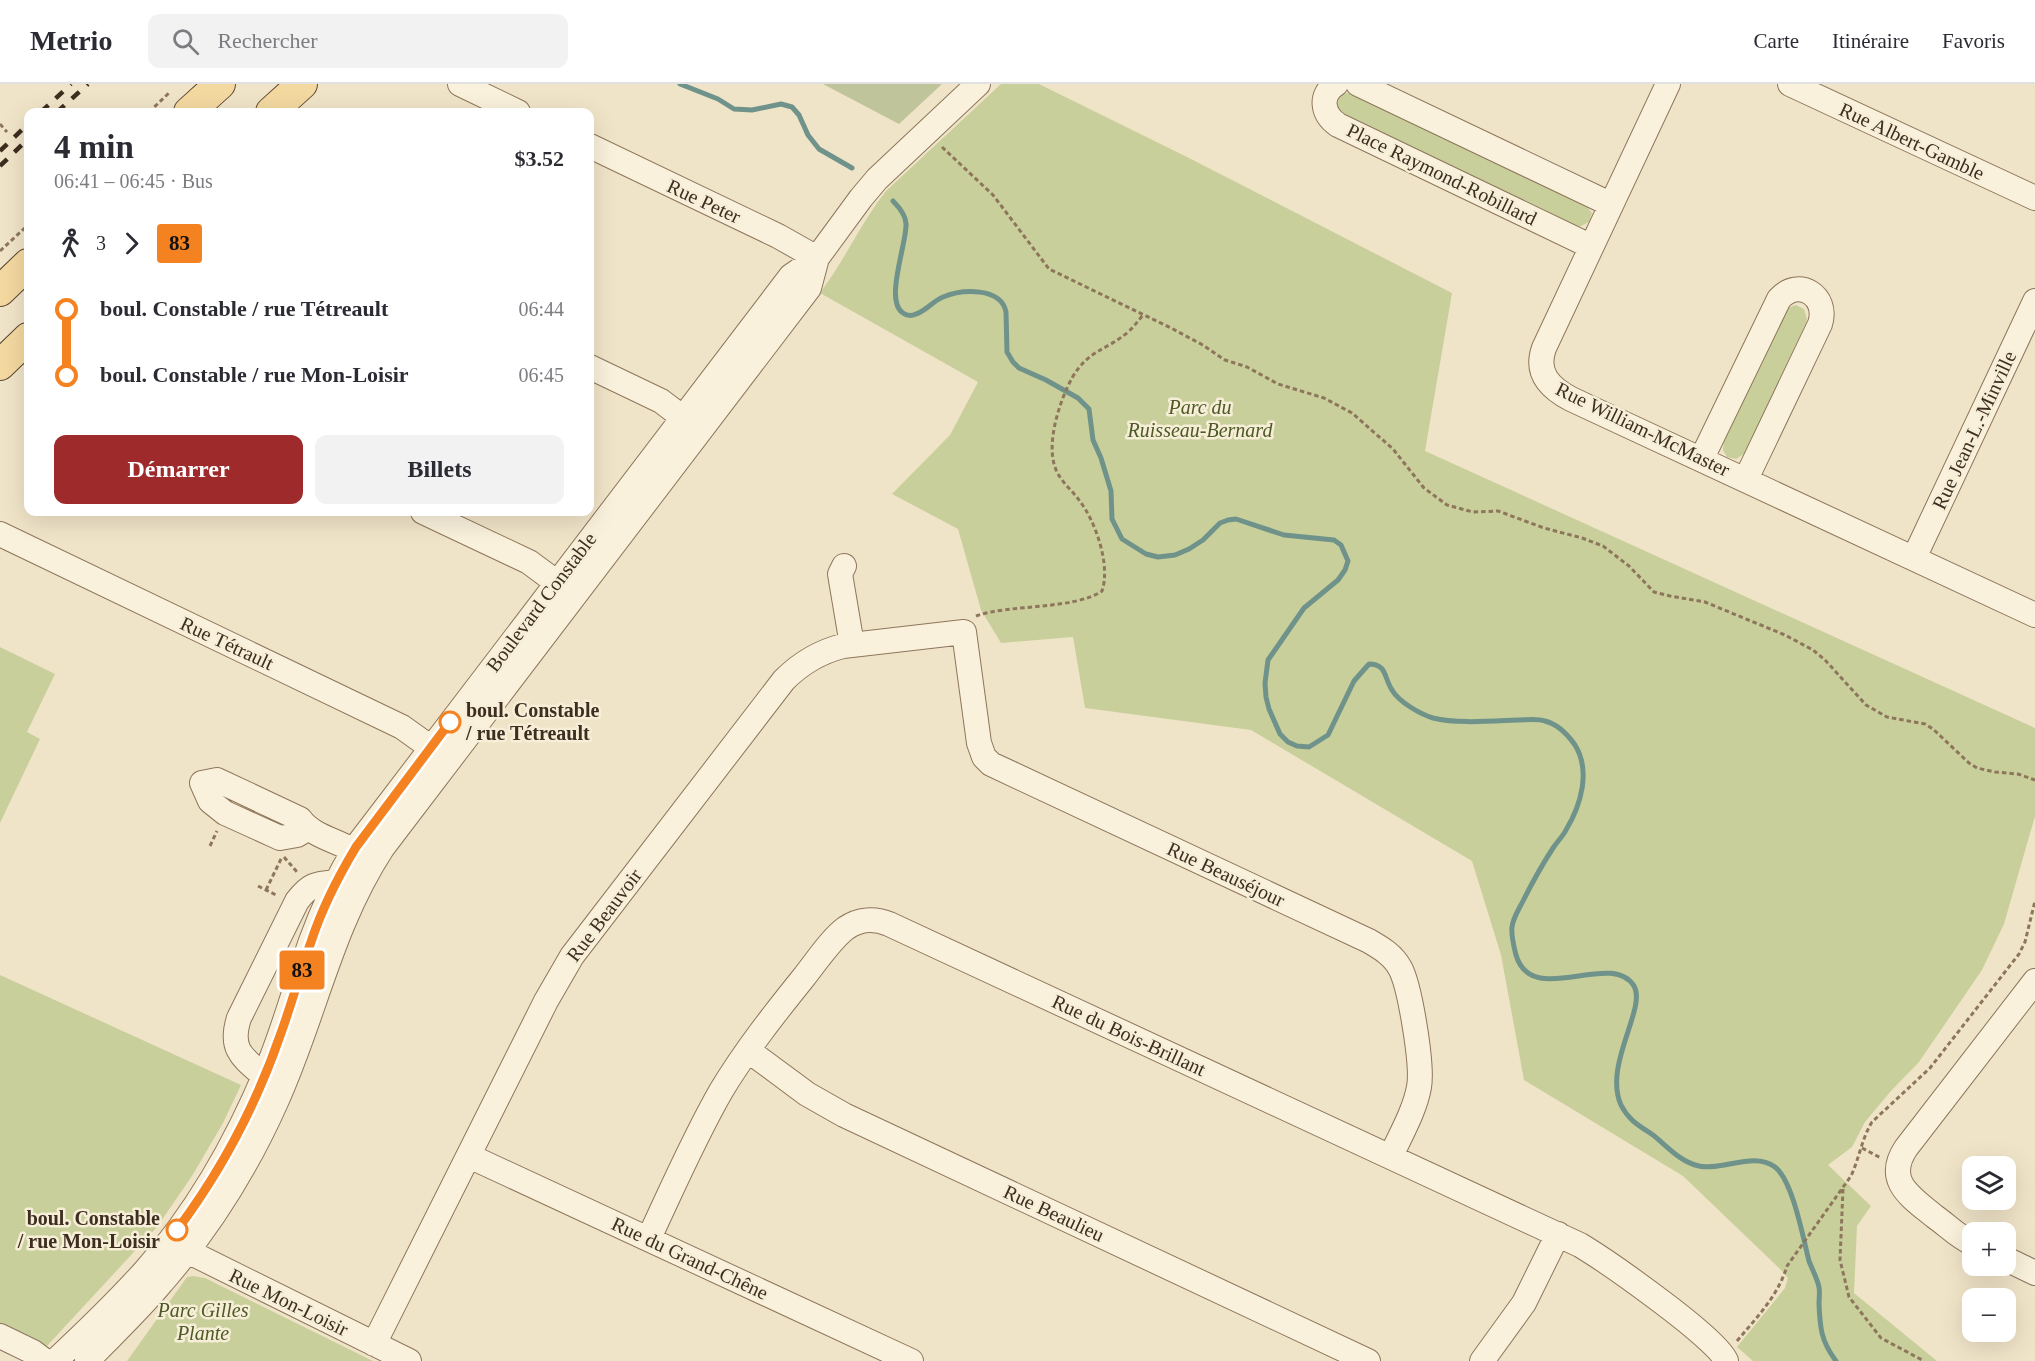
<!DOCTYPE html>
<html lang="fr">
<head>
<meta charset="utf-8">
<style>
  body { margin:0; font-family:"Times New Roman",serif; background:#f2f2f3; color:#2b2b33; height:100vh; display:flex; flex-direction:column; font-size:22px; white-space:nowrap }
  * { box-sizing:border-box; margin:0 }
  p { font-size:20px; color:#7c7c81 }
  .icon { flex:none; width:33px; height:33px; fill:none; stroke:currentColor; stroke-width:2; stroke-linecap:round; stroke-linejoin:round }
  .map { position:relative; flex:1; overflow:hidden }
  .drawer { position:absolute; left:24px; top:24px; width:570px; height:408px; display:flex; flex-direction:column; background:#fff; border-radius:12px; box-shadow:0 6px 24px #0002 }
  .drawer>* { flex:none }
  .badge { padding:0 12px; border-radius:4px; font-size:21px; line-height:39px }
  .tools { position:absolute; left:1962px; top:1072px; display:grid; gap:12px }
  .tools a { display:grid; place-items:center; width:54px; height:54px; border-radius:12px; background:#fff; box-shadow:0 6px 24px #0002; font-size:30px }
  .map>.badge { position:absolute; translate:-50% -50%; box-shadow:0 0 0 3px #fff }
  .legs { display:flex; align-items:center; gap:9px; height:66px; padding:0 30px; font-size:20px }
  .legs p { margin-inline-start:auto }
  .overview { display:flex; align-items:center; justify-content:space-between; height:102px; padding:0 30px }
  h1 { font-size:33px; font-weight:800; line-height:45px }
  .cta { display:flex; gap:12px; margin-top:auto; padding:12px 30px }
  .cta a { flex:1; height:69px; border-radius:12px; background:#9e2a2b; color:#fff; font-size:24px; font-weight:800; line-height:69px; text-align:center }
  .cta a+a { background:#f2f2f3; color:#2b2b33 }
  ul { padding:0 30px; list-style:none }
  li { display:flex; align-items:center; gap:21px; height:66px; font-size:22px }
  li i { display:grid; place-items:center; width:9px; height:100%; margin:0 8px; background:currentColor }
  li i::after { content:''; width:15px; height:15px; margin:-8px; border:4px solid; border-radius:50%; background:#fff }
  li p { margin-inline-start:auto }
  li:first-child i { background:linear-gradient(#0000 50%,currentColor 0) }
  li:last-child i { background:linear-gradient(currentColor 50%,#0000 0) }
  header { display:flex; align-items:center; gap:36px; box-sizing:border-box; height:84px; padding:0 30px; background:#fff; border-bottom:2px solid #e1e1e2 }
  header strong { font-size:28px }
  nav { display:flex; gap:33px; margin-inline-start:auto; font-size:21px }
  .search { width:420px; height:54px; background:#f2f2f3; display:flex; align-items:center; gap:15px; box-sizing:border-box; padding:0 21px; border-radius:12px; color:#7c7c81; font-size:22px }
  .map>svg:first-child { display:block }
  .green { fill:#c9cf9b }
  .cemetery { fill:#bfc49a }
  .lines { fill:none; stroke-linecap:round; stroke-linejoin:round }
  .stream { stroke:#6f938a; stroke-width:5 }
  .minor-casing { stroke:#8d765c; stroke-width:26 }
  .major-casing { stroke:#5b4430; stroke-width:32 }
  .path { stroke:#8d765c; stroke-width:3; stroke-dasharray:4.5 3; stroke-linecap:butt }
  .minor { stroke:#faf1dc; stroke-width:24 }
  .major { stroke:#f3d9a0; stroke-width:30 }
  .rail { stroke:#3d2e20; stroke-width:4.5; stroke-dasharray:10 10; stroke-linecap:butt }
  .line-1-casing { stroke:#fff; stroke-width:14 }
  .line-1 { stroke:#f58220; stroke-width:9 }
  .stop-1-dot { fill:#fff; stroke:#f58220; stroke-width:3 }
  .labels { text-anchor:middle; stroke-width:5; stroke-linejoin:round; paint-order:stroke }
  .street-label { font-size:20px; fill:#3d2e20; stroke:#f7eed8 }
  .park-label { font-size:20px; font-style:italic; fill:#4d5a26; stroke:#f7eed8 }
  .stop-label { font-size:20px; font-weight:bold; fill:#3d2e20; stroke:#f7eed8; text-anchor:start }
</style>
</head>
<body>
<header>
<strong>Metrio</strong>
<div class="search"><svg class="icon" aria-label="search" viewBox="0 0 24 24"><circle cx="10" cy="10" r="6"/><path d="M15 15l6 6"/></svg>Rechercher</div>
<nav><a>Carte</a><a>Itinéraire</a><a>Favoris</a></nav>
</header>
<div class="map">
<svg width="2035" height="1277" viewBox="0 0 2035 1277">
  <rect width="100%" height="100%" fill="#f0e4c8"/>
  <!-- green -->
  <path class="green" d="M1001,0h38l148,73 265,136 -27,158 610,277v88l-31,108 -22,46 -63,92 -29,30 -25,30 -13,25 -24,18 43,41 -14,20 -3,67 83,68h-184l-16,-14 48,-59 3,-10 -7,-8 -98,-94 -159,-96 -23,-125 -29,-94 -221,-131 -166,-22 -12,-71 -72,6 -20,-33 -23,-81 -66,-35 58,-59 28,-53 -158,-89c24,-32 41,-70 66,-102z
    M1344,9h7l235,112 6,8 -3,9 -8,4h-5l-232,-110 -9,-7 1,-10z
    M1796,221l8,4 3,10 -1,4 -62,131 -8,5 -9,-2 -4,-7 1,-10 60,-127 3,-5z
    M0,563l55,27 -28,58 13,7 -40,84z
    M0,891l241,110 -18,38 -31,53 -35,51 -111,120 -46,-22z
    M193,1192l12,2 168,83h-246l60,-84z"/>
  <!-- cemetery -->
  <path class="cemetery" d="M823,0h119l-43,40z"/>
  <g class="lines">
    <!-- stream -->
    <path class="stream" d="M680,0l38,15 16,10 18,1 29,-6 11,3 7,8 9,20 11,14 33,19
      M893,117c6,6 13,15 13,23 1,19 -22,77 -3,89 4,3 9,3 13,1 10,-3 17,-13 27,-17 19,-8 58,-10 63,15l1,40 6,10 6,6 27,12 32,18 11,11 4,31 8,18 10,33 1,28 10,20 24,15 12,3 17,-2 14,-6 14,-9 17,-17 8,-3 8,-1 48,16 50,5 7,5 7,16 -3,9 -7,10 -34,28 -36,52 -3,23 1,14 3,12 11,25 8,8 9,4 12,1 19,-12 26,-54 15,-17c18,0 15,14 23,26 7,12 28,24 41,28 24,6 59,3 84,2 9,0 20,-2 28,1 12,3 23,14 30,24 16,26 6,60 -9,85 -3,6 -9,12 -13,18 -11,17 -21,35 -30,53 -4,8 -10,17 -11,26 -1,9 2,20 4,28 16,54 95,-6 118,31 13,22 -31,79 -13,119 8,16 19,21 32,30 14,11 27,27 46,31 24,5 55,-15 76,1 18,14 28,71 34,94 3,8 8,17 10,26 1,5 0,11 0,17 1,24 2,37 17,57"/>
    <!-- minor casing -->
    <g class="minor-casing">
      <path id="minor" d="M460,0l58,28
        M1336,0c-17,11 -14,30 2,41l252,121
        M1358,0l252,120
        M1668,0l-124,264c-9,25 6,40 27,51l464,216
        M1790,0l245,114
        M590,62l188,90 39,22
        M590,283l71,34 33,25
        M1702,374l77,-159c20,-22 50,-3 41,25l-74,155
        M423,428l106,50 27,20
        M0,450l402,193 42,30
        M1914,474l121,-257
        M844,482l-4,8 12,71
        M307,745l-10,6 -17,3 -55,-25 -15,-12 -8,-18 15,-3 83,39c12,17 36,21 54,32
        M749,967l58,43 37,21 524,246
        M264,992c-22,-19 -35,-27 -25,-58l58,-117c13,-17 18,-17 39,-19
        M469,1072l442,205
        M649,1154c23,-49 45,-100 72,-147 24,-40 54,-78 83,-114 12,-15 27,-38 42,-49 13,-9 29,-10 43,-4l691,321c25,15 139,94 146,116
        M1972,1159c-14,-6 -25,-18 -38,-27 -23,-19 -50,-35 -28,-68l129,-167
        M173,1160l236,117
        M2006,1175l29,14
        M0,1252l33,16 12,9
        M374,1260l172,-343 26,-45 212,-276c17,-17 35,-28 59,-34l121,-14 15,111 5,14 7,7 378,177c12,7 24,14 31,27 10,18 23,98 19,119 -4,23 -18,47 -28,69
        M55,1277c31,-29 62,-59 90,-90 54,-61 95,-135 125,-209 16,-40 27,-81 41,-121 12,-33 27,-64 45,-94l435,-571 26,-18
        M87,1277c25,-26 52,-51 75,-79 47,-54 85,-115 114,-180 39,-86 54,-174 107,-255l426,-559 8,-30 44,-60 16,-19 101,-95
        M1482,1277l42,-58 34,-69"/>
    </g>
    <!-- major casing -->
    <g class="major-casing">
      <path id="major" d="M189,28l31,-28
        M271,28l31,-28
        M0,207l28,-27
        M0,281l28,-27"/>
    </g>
    <!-- path -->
    <path class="path" d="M149,28l21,-20
      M0,40l7,8
      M942,63l51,48 56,74 122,59 30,16 24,16 22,7 31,17 46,14 28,15 41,36 31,39 23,17 26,7 25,-1 46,17 38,10 21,8 26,20 25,26 16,4 35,6 24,10 56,23 28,15 12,10 41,45 21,12 38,7 8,5 36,34 8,5 18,4 23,2 17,6
      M0,167l28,-26
      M976,532c33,-12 98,-6 126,-25 9,-26 -7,-71 -23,-91 -8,-11 -20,-20 -24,-33 -9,-25 5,-67 17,-89 17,-29 34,-27 56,-46 6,-5 10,-11 15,-17
      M210,762l7,-15
      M284,773l13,15
      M258,802l20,10
      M266,806l16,-33
      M1862,1064l19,10
      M1843,1105l-3,71 9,37 32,41 43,23
      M1737,1257c20,-24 41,-45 50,-75l64,-90c8,-17 11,-38 21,-54l58,-54 89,-114 6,-12 10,-41"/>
    <!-- minor -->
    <use href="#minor" class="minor"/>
    <!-- major -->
    <use href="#major" class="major"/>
    <!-- rail -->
    <path class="rail" d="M41,28l30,-28
      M57,28l31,-28
      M0,67l28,-27
      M0,82l28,-27"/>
  </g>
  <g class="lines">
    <!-- line-1 casing -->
    <g class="line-1-casing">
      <path id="line-1" d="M177,1146c44,-59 80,-127 104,-197 11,-30 19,-61 30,-91 11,-34 27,-65 45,-95l94,-125"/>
    </g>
    <!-- line-1 -->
    <use href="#line-1" class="line-1"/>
  </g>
  <!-- markers -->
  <g class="stop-1-dot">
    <circle cx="450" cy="638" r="10"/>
    <circle cx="177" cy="1146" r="10"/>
  </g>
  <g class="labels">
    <!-- street labels -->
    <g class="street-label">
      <text transform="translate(1912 57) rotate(25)" y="7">Rue Albert-Gamble</text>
      <text transform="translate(1442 90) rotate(26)" y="7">Place Raymond-Robillard</text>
      <text transform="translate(704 117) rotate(25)" y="7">Rue Peter</text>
      <text transform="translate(1643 345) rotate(26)" y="7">Rue William-McMaster</text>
      <text transform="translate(1974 346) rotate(-65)" y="7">Rue Jean-L.-Minville</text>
      <text transform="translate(541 518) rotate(-53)" y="7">Boulevard Constable</text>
      <text transform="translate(227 559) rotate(25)" y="7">Rue Tétrault</text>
      <text transform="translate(1226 790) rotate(25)" y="7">Rue Beauséjour</text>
      <text transform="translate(604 831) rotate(-53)" y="7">Rue Beauvoir</text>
      <text transform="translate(1129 951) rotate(25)" y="7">Rue du Bois-Brillant</text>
      <text transform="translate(1054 1129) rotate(25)" y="7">Rue Beaulieu</text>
      <text transform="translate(690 1174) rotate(25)" y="7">Rue du Grand-Chêne</text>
      <text transform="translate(289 1218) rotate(26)" y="7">Rue Mon-Loisir</text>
    </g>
    <!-- park labels -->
    <g class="park-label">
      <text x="1200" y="330">Parc du<tspan x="1200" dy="23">Ruisseau-Bernard</tspan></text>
      <text x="203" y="1233">Parc Gilles<tspan x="203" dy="23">Plante</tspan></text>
    </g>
    <!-- stop labels -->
    <g class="stop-label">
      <text x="466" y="633">boul. Constable<tspan x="466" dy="23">/ rue Tétreault</tspan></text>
      <text x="160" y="1141" text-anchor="end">boul. Constable<tspan x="160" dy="23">/ rue Mon-Loisir</tspan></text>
    </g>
  </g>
</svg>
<div class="tools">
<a><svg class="icon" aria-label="layers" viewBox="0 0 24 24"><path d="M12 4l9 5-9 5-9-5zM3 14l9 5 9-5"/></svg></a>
<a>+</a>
<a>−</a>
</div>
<b class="badge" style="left:302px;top:886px;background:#f58220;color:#111">83</b>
<section class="drawer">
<div class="overview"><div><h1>4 min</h1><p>06:41 – 06:45 · Bus</p></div><b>$3.52</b></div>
<div class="legs"><svg class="icon" aria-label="walk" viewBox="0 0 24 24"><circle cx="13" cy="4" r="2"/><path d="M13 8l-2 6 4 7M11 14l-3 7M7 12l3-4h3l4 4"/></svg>3<svg class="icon" aria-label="forward" viewBox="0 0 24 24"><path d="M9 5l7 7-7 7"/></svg><b class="badge" style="background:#f58220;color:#111">83</b></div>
<ul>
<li><i style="color:#f58220"></i><b>boul. Constable / rue Tétreault</b><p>06:44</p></li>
<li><i style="color:#f58220"></i><b>boul. Constable / rue Mon-Loisir</b><p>06:45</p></li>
</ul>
<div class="cta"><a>Démarrer</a><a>Billets</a></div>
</section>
</div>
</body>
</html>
